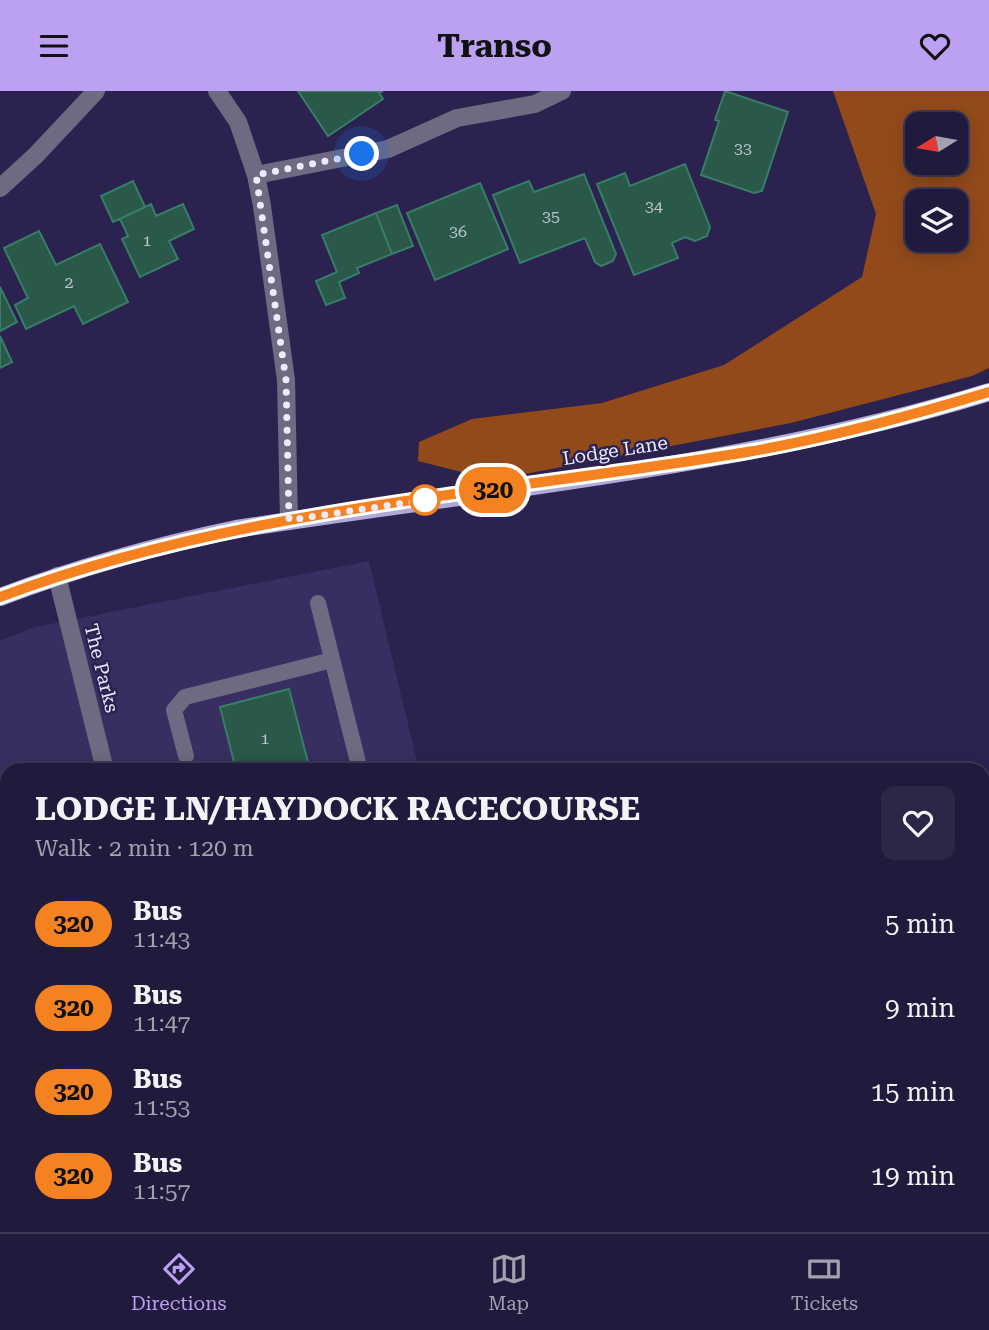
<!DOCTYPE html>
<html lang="en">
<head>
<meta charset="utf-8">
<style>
  body { margin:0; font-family:"Roboto Serif",serif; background:#2d2747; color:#f1f3f6; height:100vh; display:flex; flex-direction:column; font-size:26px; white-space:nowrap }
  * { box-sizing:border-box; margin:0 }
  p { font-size:23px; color:#a2a1af }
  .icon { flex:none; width:38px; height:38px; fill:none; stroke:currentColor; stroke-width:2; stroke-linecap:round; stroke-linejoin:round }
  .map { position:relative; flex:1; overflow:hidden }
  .details { position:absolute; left:0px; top:672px; width:990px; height:469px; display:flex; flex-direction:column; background:#201a3c; border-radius:21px 21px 0 0; box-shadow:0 4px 18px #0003,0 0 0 2px #3d3856 }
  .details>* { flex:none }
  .badge { padding:0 14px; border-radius:23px; font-size:24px; line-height:46px }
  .needle { width:46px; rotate:259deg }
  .tools { position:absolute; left:905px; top:21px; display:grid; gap:14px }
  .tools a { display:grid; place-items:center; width:63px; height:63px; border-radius:14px; background:#201a3c; box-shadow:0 4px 18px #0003,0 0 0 2px #3d3856; font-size:35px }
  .you { position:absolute; width:35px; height:35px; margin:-18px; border:5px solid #fff; border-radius:50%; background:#1a73e8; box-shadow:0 0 0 10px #1a73e833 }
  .map>.badge { position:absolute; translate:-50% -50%; box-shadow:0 0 0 4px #fff }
  .round { display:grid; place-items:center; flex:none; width:74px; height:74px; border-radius:14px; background:#2d2747 }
  .summary { display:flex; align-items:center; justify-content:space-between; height:119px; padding:0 35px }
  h1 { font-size:33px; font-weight:700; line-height:52px }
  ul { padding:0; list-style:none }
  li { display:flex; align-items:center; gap:21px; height:84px; padding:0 35px }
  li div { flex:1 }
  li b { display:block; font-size:26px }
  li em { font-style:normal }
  li .badge { min-width:77px; font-weight:700; text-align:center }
  header { display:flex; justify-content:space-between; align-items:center; height:91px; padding:0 35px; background:#bca0f2; color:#111; font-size:32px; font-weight:700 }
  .tab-bar { display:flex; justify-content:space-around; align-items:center; height:98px; border-top:2px solid #3d3856; background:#201a3c; font-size:19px; color:#a2a1af }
  .tab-bar a { display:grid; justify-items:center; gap:4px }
  .tab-bar .current { color:#bca0f2 }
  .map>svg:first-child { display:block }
  .built { fill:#382e61 }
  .forest { fill:#924a1b; fill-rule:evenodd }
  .building { fill:#2a5849; stroke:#377e68; stroke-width:2 }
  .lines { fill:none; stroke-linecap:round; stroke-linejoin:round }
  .lane { stroke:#6d6a81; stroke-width:16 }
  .street { stroke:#6d6a81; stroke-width:18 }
  .primary { stroke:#aea9d8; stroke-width:18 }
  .line-casing { stroke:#fff; stroke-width:16 }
  .line { stroke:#f58220; stroke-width:10 }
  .walk { stroke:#ecebfd; stroke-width:7; stroke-dasharray:0 12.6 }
  .stop-dot { fill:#fff; stroke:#f58220; stroke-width:3.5 }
  .labels { text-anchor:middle; stroke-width:5; stroke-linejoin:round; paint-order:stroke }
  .number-label { font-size:16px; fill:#bcc6d0 }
  .street-label { font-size:19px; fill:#ecebfd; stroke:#2b2250 }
</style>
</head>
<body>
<header><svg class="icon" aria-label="menu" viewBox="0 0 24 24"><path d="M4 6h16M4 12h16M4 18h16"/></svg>Transo<svg class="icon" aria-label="heart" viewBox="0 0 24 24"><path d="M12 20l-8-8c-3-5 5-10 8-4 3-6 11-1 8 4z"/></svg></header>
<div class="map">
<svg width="989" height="1141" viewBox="0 0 989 1141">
  <rect width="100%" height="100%" fill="#2b2250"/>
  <!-- built -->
  <path class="built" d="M369,470l50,209h-412v455h521l1,7h-529v-591l35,-14z"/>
  <!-- forest -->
  <path class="forest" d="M833,0h156v277l-17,8 -181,47 -298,57 -75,-19 1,-19 53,-23 130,-16 122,-38 138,-88 14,-63zM917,33h39v39h-39zM917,110h39v39h-39z"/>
  <!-- building -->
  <path class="building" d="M298,0h85l-4,2 4,6 -55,37z
    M725,0l63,21 -26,79 -8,2 -53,-18 18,-54 -4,-1z
    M685,73l25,63 -3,9 -12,5 -10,-4 -13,6 6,15 -44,17 -37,-91 28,-11 5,13z
    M584,83l32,80 -3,7 -12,5 -6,-4 -10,-24 -65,25 -27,-68 36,-14 5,11z
    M133,90l12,26 -32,15 -12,-26z
    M480,92l28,66 -73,31 -28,-67z
    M151,113l5,12 27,-12 11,25 -25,12 9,18 -38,18 -18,-38 6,-3 -8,-17z
    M397,114l16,41 -21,8 -16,-41z
    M376,122l16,41 -35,14 2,5 -20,9 6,16 -19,7 -10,-24 21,-9 -15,-37z
    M39,140l17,34 44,-21 28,58 -45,22 -9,-18 -48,23 -11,-24 13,-7 -24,-50z
    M0,196l17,35 -17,9z
    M0,245l12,26 -12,6z
    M289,598l21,81h-74l-16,-63z
    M7,944v91l-7,2v-92z
    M7,1125v9h80l2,7h-86l-3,-15z
    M266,1134h102l-17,7h-83z"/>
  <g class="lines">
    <!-- lane -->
    <path class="lane" d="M318,512l42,167
      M186,665l-12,-46 11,-13 147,-37
      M0,781l7,-2
      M468,1134l2,7"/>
    <!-- street -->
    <path class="street" d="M217,0l21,31 18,53 6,31 24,174 3,141
      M256,84l132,-26 69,-31 78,-14 27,-13
      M0,97l36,-33 60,-64
      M57,485l48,194
      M210,1134l2,7"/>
    <!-- primary -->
    <path class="primary" d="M0,506c77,-29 155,-51 236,-68 251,-39 509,-62 753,-137"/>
  </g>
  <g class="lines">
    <!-- line casing -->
    <g class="line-casing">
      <path id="line" d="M0,506c239,-90 497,-103 747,-145 82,-14 163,-36 242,-60"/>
    </g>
    <!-- line -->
    <use href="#line" class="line"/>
    <!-- walk -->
    <path class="walk" d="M362,63l-106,21 30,205 3,140 136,-20"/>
  </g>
  <!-- markers -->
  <circle class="stop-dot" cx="425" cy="409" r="14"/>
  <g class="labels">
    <!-- number labels -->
    <g class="number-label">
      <text x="743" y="63">33</text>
      <text x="654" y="121">34</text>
      <text x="551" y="131">35</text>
      <text x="458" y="146">36</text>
      <text x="147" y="155">1</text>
      <text x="69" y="197">2</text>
      <text x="265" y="653">1</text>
    </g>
    <!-- street labels -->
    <g class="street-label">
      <text transform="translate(615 359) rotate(-9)" y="7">Lodge Lane</text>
      <text transform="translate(102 577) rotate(76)" y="7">The Parks</text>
    </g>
  </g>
</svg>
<div class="tools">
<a><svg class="needle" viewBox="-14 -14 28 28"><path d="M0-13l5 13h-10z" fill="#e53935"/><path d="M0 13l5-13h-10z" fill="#a2a1af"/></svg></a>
<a><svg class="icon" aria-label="layers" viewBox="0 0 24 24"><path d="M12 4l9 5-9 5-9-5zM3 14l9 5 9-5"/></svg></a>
</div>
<div class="you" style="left:362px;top:63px"></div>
<b class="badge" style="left:493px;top:399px;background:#f58220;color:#111">320</b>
<section class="details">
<div class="summary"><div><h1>LODGE LN/HAYDOCK RACECOURSE</h1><p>Walk · 2 min · 120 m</p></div><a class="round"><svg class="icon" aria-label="heart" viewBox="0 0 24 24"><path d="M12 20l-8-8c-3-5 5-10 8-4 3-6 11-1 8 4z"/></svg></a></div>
<ul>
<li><span class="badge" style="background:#f58220;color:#111">320</span><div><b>Bus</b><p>11:43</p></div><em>5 min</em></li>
<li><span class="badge" style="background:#f58220;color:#111">320</span><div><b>Bus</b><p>11:47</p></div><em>9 min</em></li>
<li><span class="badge" style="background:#f58220;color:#111">320</span><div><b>Bus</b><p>11:53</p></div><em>15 min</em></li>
<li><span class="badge" style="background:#f58220;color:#111">320</span><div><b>Bus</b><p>11:57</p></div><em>19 min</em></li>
</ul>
</section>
</div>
<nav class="tab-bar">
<a class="current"><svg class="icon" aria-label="directions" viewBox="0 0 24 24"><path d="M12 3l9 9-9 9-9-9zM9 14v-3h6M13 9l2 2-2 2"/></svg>Directions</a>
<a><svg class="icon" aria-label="map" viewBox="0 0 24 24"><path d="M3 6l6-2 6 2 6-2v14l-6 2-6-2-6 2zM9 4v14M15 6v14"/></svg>Map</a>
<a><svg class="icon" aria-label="tickets" viewBox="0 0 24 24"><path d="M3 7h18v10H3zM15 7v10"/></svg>Tickets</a>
</nav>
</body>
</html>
